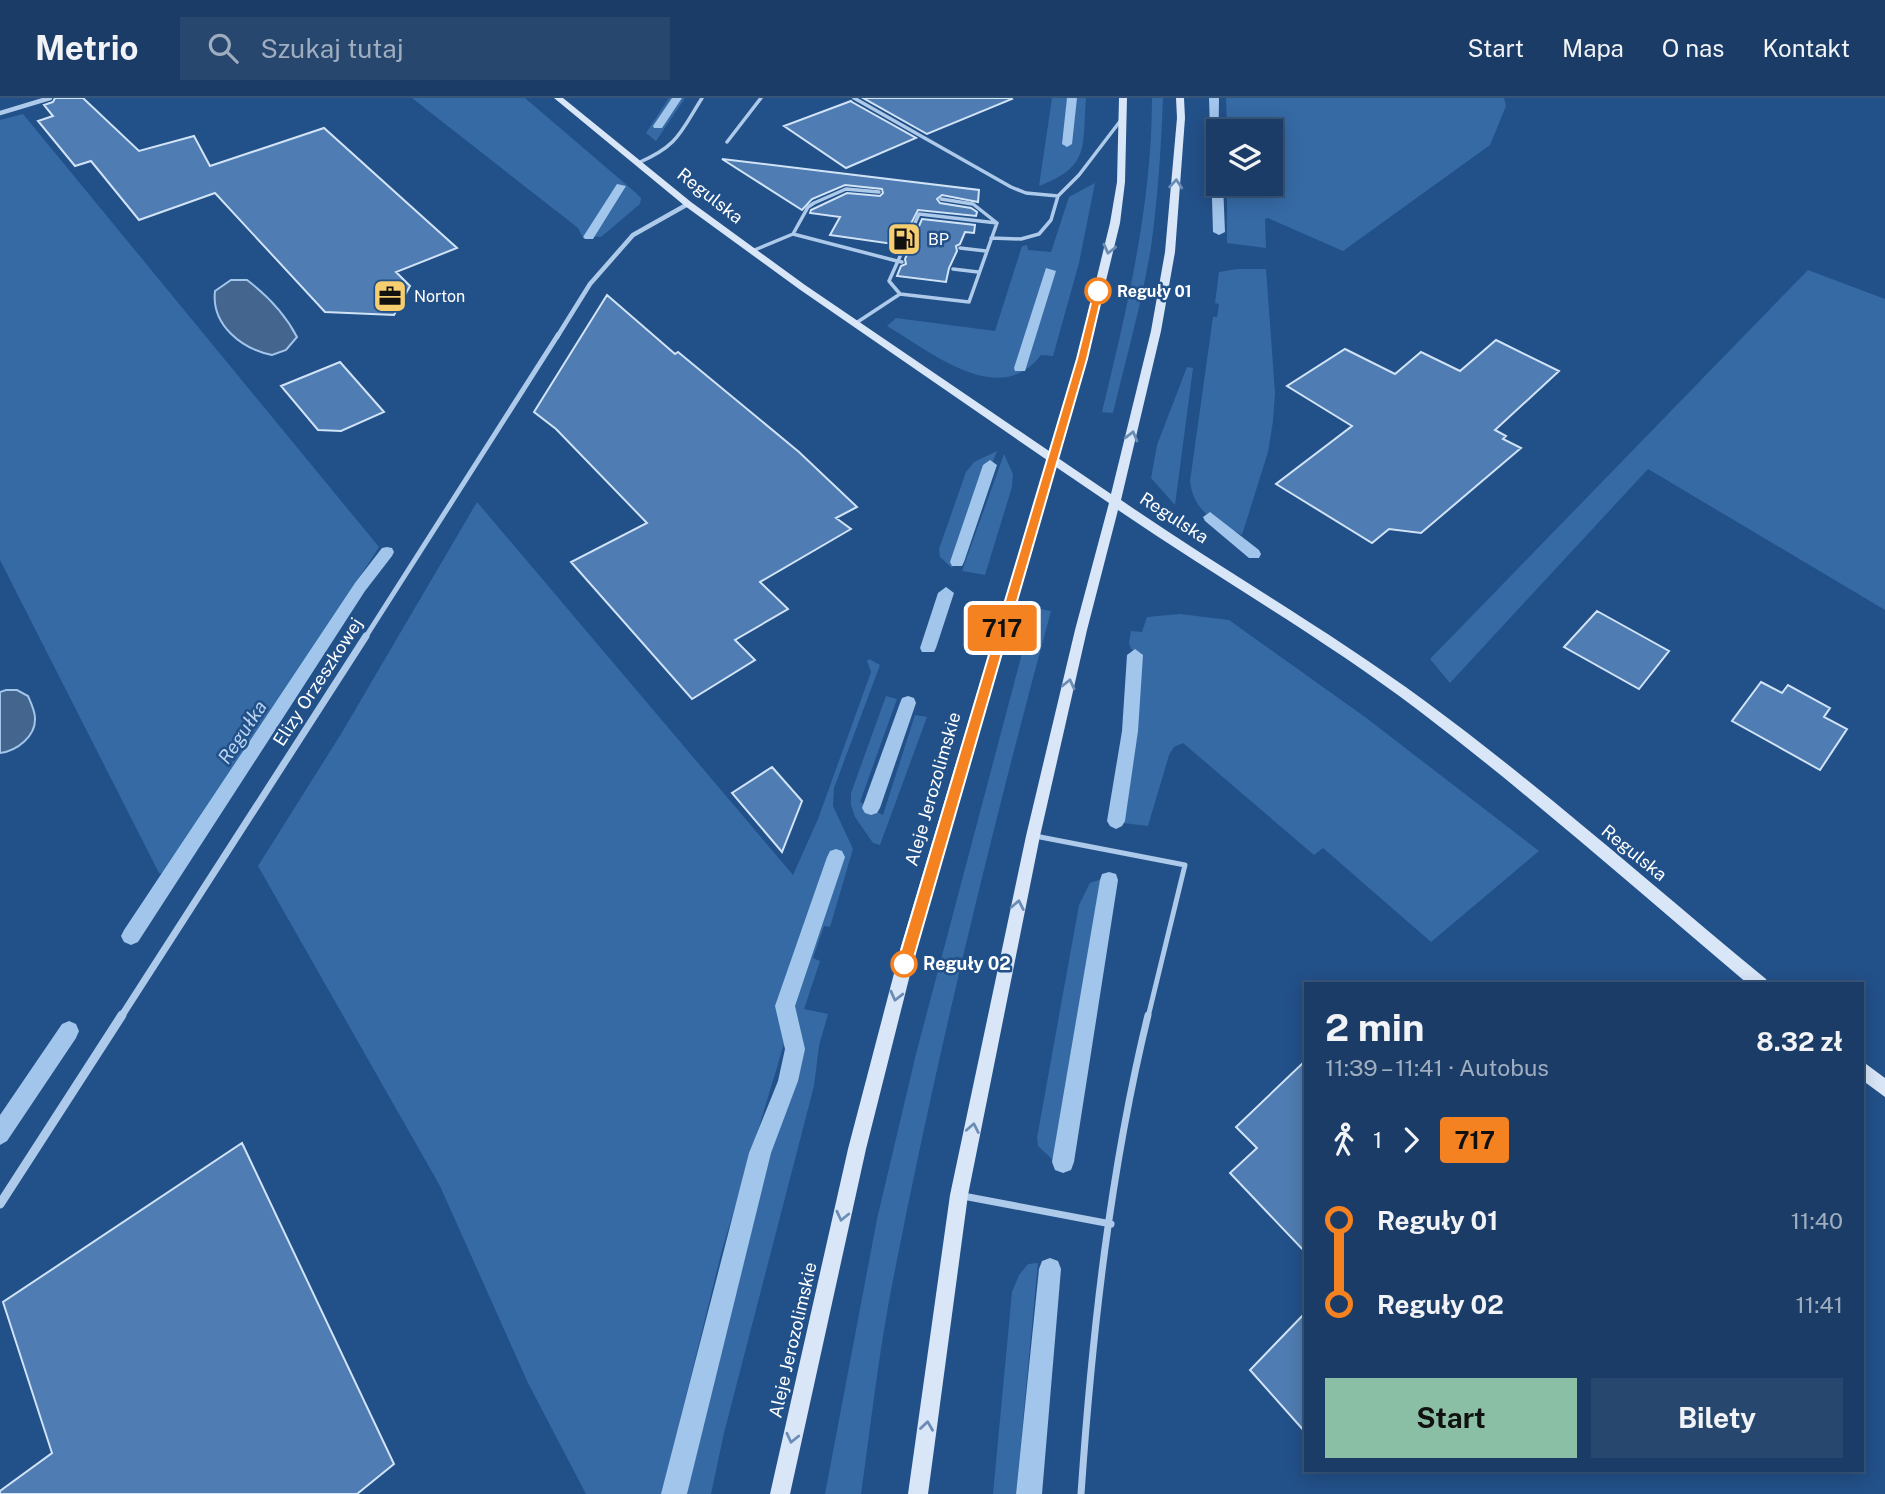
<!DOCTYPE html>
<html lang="pl">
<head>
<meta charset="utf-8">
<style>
  body { margin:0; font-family:"Public Sans",sans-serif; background:#27476f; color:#f1f3f6; height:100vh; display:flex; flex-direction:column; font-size:26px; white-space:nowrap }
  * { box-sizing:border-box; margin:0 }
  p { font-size:23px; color:#9fadbf }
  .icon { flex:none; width:38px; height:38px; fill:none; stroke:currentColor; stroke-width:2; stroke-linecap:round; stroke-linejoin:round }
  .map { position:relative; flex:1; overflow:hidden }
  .details { position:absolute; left:1304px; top:884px; width:560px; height:490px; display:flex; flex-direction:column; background:#1a3c66; border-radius:0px; box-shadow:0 4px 18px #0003,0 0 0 2px #38567a }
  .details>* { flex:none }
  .badge { padding:0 14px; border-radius:5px; font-size:24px; line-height:46px }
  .buttons { position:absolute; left:1206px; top:21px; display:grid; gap:14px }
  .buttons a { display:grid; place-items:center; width:77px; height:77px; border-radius:0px; background:#1a3c66; box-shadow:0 4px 18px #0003,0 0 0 2px #38567a; font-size:35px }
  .map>.badge { position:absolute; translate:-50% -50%; box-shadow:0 0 0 4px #fff }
  .legs { display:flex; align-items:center; gap:10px; height:77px; padding:0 21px; font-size:23px }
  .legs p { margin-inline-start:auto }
  .head { display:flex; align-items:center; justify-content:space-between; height:119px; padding:0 21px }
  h1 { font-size:38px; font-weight:700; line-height:52px }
  .button { display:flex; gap:14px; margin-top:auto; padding:14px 21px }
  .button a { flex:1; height:80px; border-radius:0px; background:#8abfa5; color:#111; font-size:28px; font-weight:700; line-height:80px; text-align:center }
  .button a+a { background:#27476f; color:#f1f3f6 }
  ul { padding:0 21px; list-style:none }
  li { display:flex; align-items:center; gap:24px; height:84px; font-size:26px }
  li i { display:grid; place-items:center; width:10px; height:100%; margin:0 9px; background:currentColor }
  li i::after { content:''; width:18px; height:18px; margin:-9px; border:5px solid; border-radius:50%; background:#1a3c66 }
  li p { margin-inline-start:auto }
  li:first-child i { background:linear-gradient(#0000 50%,currentColor 0) }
  li:last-child i { background:linear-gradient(currentColor 50%,#0000 0) }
  header { display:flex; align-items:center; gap:42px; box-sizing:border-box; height:98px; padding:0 35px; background:#1a3c66; border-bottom:2px solid #38567a }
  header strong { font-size:33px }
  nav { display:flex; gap:38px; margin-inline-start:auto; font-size:24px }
  .search { width:490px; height:63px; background:#27476f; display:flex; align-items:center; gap:18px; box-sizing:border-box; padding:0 24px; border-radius:0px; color:#9fadbf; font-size:26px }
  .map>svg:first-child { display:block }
  .green { fill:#366aa5 }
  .water { fill:#44668e; stroke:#a1c5eb; stroke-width:2 }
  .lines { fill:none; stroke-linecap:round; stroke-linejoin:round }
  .stream { fill:#a1c5eb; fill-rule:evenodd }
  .building { fill:#4f7cb2; stroke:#d1e3f7; stroke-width:2 }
  .lane-far2 { stroke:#adcaea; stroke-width:3.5 }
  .lane-far1 { stroke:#adcaea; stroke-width:5 }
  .lane { stroke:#adcaea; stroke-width:7 }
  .street-far3 { stroke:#adcaea; stroke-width:4.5 }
  .street-far2 { stroke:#adcaea; stroke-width:5 }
  .street-far1 { stroke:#adcaea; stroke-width:7 }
  .street { stroke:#adcaea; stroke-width:9 }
  .secondary { fill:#d8e6f8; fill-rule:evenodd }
  .oneway { stroke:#6b8cb5 }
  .line-1 { fill:#f58220; stroke:#fff; stroke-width:2 }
  .stop-1-dot { fill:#fff; stroke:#f58220; stroke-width:3.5 }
  .labels { text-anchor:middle; stroke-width:5; stroke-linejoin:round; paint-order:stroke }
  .far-poi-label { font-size:16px; fill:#fff; stroke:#225088; text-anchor:start }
  .far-stop-label { font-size:16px; font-weight:bold; fill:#fff; stroke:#225088; text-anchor:start }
  .street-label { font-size:18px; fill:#fff; stroke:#225088 }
  .stop-label { font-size:18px; font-weight:bold; fill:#fff; stroke:#225088; text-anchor:start }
  .water-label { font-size:19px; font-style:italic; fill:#b9d3f1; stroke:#225088 }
</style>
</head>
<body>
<header>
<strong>Metrio</strong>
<div class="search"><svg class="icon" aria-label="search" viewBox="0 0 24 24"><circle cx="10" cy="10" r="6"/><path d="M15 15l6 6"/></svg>Szukaj tutaj</div>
<nav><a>Start</a><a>Mapa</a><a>O nas</a><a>Kontakt</a></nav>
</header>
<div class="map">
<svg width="1885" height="1396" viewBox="0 0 1885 1396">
  <rect width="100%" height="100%" fill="#225088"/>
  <!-- green -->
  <path class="green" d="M412,0h113l111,95 5,5 -1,6 -39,33 -19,-1 -4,-8z
    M669,0h16l-29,43 -10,-8z
    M1052,0h34c-4,49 5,68 -47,88z
    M1152,0h11c-2,50 -5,100 -12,149 -9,56 -25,111 -38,166l-11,-1c25,-103 50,-208 50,-314z
    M1226,0h278l2,8 -16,39 -147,106 -75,-33 -3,1 1,29 -39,-5v-59h43v-53h-43z
    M23,16l356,433 -209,327 -11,-1 -159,-313v-440z
    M1095,85l-16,80 -26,93 -12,-1c-42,55 -111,-4 -154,-29l9,-8 99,13 27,-85 5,-1 1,5 23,2 18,-55z
    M1237,171h29l9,124 -2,28 -5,31 -26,83c-26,-14 -48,-21 -52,-54l23,-164h4l2,-13 -4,-1 4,-31z
    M1808,172l77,29v311l-237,-141 -198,214 -20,-24z
    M1187,269l6,1 -18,137 -24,-27 6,-33z
    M997,353l-45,117 -12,-11 -1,-8 27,-77 8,-10z
    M1004,356l9,20 -1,13 -27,88 -23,-4z
    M477,404l316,373 25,-56 53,-147 -4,-11 2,-2 11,6 -46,123 -1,18 20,43 -23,78 -6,-1 -11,32 7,3 -16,48 24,5 -9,32 -5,40 -90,347 -13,61h-29l82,-338 35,-82 3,-27 -9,-20 -3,-20 52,-148 -14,-5 -51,153 7,37 -62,206 -60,244h-76l-58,-111 -88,-197 -182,-320 83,-132z
    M1034,510l17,3c-60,221 -114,444 -158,669 -14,70 -22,143 -32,214h-36l52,-275 39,-165z
    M1180,516l49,6 136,97 174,134 -108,91 -108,-94 -9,7 -131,-112 -9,4 -5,8 -21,71 -25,-3 13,-89 6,-80 -11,-5 -2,-6 2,-12 11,1 5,-15z
    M886,598l11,3 -37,103 23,13 32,-100 12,2 -47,128 -7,-2 -18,-26 -4,-12v-12z
    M1102,781l-49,281 -15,-14 -1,-8 42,-233 11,-22z
    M1038,1165l-22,231h-23l19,-202 7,-17 9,-11z"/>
  <!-- water -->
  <path class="water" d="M231,182h16c21,16 38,34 50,57l-11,13 -14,5c-30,-6 -61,-30 -57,-64z
    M6,592h11l11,6c3,7 7,15 7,22 1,18 -18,33 -35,35v-61z"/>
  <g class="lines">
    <!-- stream -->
    <path class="stream" d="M672,0h10l-20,30h-8l-1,-2z
      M1067,0h10l-5,46 -5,3 -5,-3z
      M1209,0h10l-1,86h5l2,48 -6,3 -6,-3z
      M617,86l9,2 -33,53h-8l-2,-2z
      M1046,170l10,3 -30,97 -1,3h-10l-1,-3z
      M990,362l7,5 -33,97 -2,4h-10l-2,-4 33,-97z
      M1210,414l49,38 2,4 -2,4h-10l-44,-37 -2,-4z
      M387,449l5,1 2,4 -2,4 -27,35 -227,351 -7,3 -7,-3 -3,-6 3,-6 231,-347 27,-35z
      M946,489l8,6 -18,55 -2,4h-12l-2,-4 18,-55z
      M1135,551l8,6 -5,76 -13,90 -3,5 -6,3 -6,-3 -3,-5 15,-90 5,-76z
      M908,598l6,2 2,5 -36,105 -3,5 -6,2 -6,-2 -3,-5 38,-105 2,-5z
      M836,751l6,2 3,6 -50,149 10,43 -7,32 -27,72 -84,341h-26l88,-341 29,-72 7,-32 -10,-43 52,-149 3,-6z
      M1109,774l7,2 2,6 -44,282 -3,8 -8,3 -8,-3 -3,-8 48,-282 2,-6z
      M69,923l7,3 3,7 -3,7 -69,103 -7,4v-30l62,-91z
      M1050,1160l8,3 3,8 -19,225h-26l23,-225 3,-8z"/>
  </g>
  <!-- building -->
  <path class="building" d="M55,0h28l56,53 55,-15 16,30 114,-38 133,120 -61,24 14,14 -16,29 -69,-3 -110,-119 -76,27 -48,-59 -16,5 -37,-45 15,-5 -9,-11 9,-3z
    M863,0h148l1,1 -85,35z
    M851,3l1,1 64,36 -70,30 -62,-42z
    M722,61l257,31 -1,12 -36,-7 -5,4 3,4 31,5 6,4 -1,4 -58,-6 -18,35 -70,-10 10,-18 -30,-4 1,-3 36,-17 33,3 3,-3 -1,-4 -37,-4 -33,14 -10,11z
    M922,121l53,6 -1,8 -9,-1 -5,12 -4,2 1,5 -8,17 -3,14 -49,-6 4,-10 5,-2 -1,-5z
    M607,197l68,59 3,-2 121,100 58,55 -21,11 15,11 -91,53 28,27 -53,31 20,20 -63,39 -121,-137 76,-39 -91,-94 -22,-17z
    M1496,242l63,31 -64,59 11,6 -3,3 18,9 -100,85 -32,-4 -17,14 -96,-59 76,-58 -65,-40 58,-37 50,25 26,-22 39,19z
    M340,264l44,50 -43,19 -23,-1 -37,-44z
    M1597,513l72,40 -30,38 -75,-42z
    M1761,584l21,11 6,-8 42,23 -6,9 23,12 -27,41 -88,-49z
    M772,669l30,34 -20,51 -50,-59z
    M1306,962v193l-76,-80 27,-25 -21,-21z
    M242,1045l152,321 -37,30h-357v-3l52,-38 -49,-151z
    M1306,1214v121l-56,-63z"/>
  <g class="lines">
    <!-- lane-far2 -->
    <path class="lane-far2" d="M854,0l157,89 15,6 32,3
      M727,44l34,-44
      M638,65c40,-17 42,-30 64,-65
      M941,101l32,5 24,19
      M919,116l78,9 -28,79 -69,-8 -11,-13z
      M793,136l104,27
      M991,140l30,1 18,-5 12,-14 7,-24 21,-21 42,-55
      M960,150l26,3
      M752,153l41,-17 15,-27 6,-4 32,-14 33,3
      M897,163l5,1
      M953,171l25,3
      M856,225l44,-29"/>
    <!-- lane-far1 -->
    <path class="lane-far1" d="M1035,738l150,29 -37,152"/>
    <!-- lane -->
    <path class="lane" d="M963,1098l148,28
      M1081,1396c11,-160 29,-323 67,-479"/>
    <!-- street-far3 -->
    <path class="street-far3" d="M0,15l50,-15
      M557,239l33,-53 43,-49 55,-31"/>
    <!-- street-far2 -->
    <path class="street-far2" d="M365,540l193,-303"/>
    <!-- street-far1 -->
    <path class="street-far1" d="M121,919l245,-381"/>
    <!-- street -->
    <path class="street" d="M0,1106l122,-189"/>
    <!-- secondary -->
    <path class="secondary" d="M554,0h9l128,104 114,83 244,166 28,-92 33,-136 7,-41 2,-84h8l-2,84 -5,41 -33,136 -29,99 53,36 40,-163 14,-79 12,-134 -1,-20h8l1,20 -10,134 -14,79 -40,169c100,69 206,129 304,201 118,87 228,185 341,278l2,5h-20c-109,-92 -217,-188 -330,-274 -96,-73 -201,-132 -300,-200l-31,120 -47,206 -72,359 -40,299h-20l42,-299 76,-359 49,-206 34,-127 -53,-36 -138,476 -52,206 -76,345h-20l78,-345 54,-206 145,-483 -248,-171 -114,-83z
      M1862,963l23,17v19l-23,-17z"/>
  </g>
  <!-- one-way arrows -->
  <defs><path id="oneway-chevron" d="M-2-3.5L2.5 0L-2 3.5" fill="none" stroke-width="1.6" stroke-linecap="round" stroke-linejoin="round" transform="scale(1.75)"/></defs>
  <g class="oneway">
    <use href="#oneway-chevron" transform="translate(1176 86) rotate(-85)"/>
    <use href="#oneway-chevron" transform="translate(1109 151) rotate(104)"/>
    <use href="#oneway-chevron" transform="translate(1132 338) rotate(-75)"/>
    <use href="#oneway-chevron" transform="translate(1069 586) rotate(-77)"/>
    <use href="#oneway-chevron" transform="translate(1018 807) rotate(-79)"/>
    <use href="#oneway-chevron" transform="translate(896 898) rotate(104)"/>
    <use href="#oneway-chevron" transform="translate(973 1030) rotate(-79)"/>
    <use href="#oneway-chevron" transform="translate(842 1118) rotate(103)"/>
    <use href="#oneway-chevron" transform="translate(927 1328) rotate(-82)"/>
    <use href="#oneway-chevron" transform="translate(792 1340) rotate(103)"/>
  </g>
  <!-- line-1 -->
  <path class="line-1" d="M1098,190l5,3 -16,68 -175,605 -2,5 -6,2 -5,-2 -2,-5 180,-605 17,-68z"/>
  <!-- icons -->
  <defs>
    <g id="fuel-square" transform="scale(1.75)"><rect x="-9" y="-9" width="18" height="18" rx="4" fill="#f6cd6f" stroke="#225088"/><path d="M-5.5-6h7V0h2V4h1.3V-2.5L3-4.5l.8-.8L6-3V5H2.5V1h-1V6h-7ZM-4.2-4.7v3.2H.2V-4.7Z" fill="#111"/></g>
    <g id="office-square" transform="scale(1.75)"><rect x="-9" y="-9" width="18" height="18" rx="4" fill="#f6cd6f" stroke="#225088"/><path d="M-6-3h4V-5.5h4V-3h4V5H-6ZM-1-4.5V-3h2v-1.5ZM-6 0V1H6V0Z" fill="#111"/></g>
  </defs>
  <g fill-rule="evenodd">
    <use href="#fuel-square" x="904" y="141"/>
    <use href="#office-square" x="390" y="198"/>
  </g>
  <!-- markers -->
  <g class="stop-1-dot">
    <circle cx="1098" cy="193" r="12"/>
    <circle cx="904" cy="866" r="12"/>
  </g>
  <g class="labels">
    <!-- far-poi labels -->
    <g class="far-poi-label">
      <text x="928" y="147">BP</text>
      <text x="414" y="204">Norton</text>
    </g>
    <!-- far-stop labels -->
    <g class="far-stop-label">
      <text x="1117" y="199">Reguły 01</text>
    </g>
    <!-- street labels -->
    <g class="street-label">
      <text transform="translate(710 98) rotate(38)" y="6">Regulska</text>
      <text transform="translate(1174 420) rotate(33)" y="6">Regulska</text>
      <text transform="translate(318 584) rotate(-57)" y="6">Elizy Orzeszkowej</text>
      <text transform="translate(933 691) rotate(-74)" y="6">Aleje Jerozolimskie</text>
      <text transform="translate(1634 755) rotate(39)" y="6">Regulska</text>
      <text transform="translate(793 1242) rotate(-77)" y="6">Aleje Jerozolimskie</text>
    </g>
    <!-- stop labels -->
    <g class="stop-label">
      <text x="923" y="872">Reguły 02</text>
    </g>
    <!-- water labels -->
    <g class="water-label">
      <text transform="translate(242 634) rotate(-56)" y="7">Regułka</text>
    </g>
  </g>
</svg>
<div class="buttons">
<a><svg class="icon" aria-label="layers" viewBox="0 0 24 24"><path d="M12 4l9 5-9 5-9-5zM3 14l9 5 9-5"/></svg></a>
</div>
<b class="badge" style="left:1002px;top:530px;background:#f58220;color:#111">717</b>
<section class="details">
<div class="head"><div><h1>2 min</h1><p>11:39 – 11:41 · Autobus</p></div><b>8.32 zł</b></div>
<div class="legs"><svg class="icon" aria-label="walk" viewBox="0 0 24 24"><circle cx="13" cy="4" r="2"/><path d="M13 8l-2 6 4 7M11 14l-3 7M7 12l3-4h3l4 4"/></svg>1<svg class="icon" aria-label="forward" viewBox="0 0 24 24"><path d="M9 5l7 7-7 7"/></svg><b class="badge" style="background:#f58220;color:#111">717</b></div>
<ul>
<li><i style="color:#f58220"></i><b>Reguły 01</b><p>11:40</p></li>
<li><i style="color:#f58220"></i><b>Reguły 02</b><p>11:41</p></li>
</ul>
<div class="button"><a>Start</a><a>Bilety</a></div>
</section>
</div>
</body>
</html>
